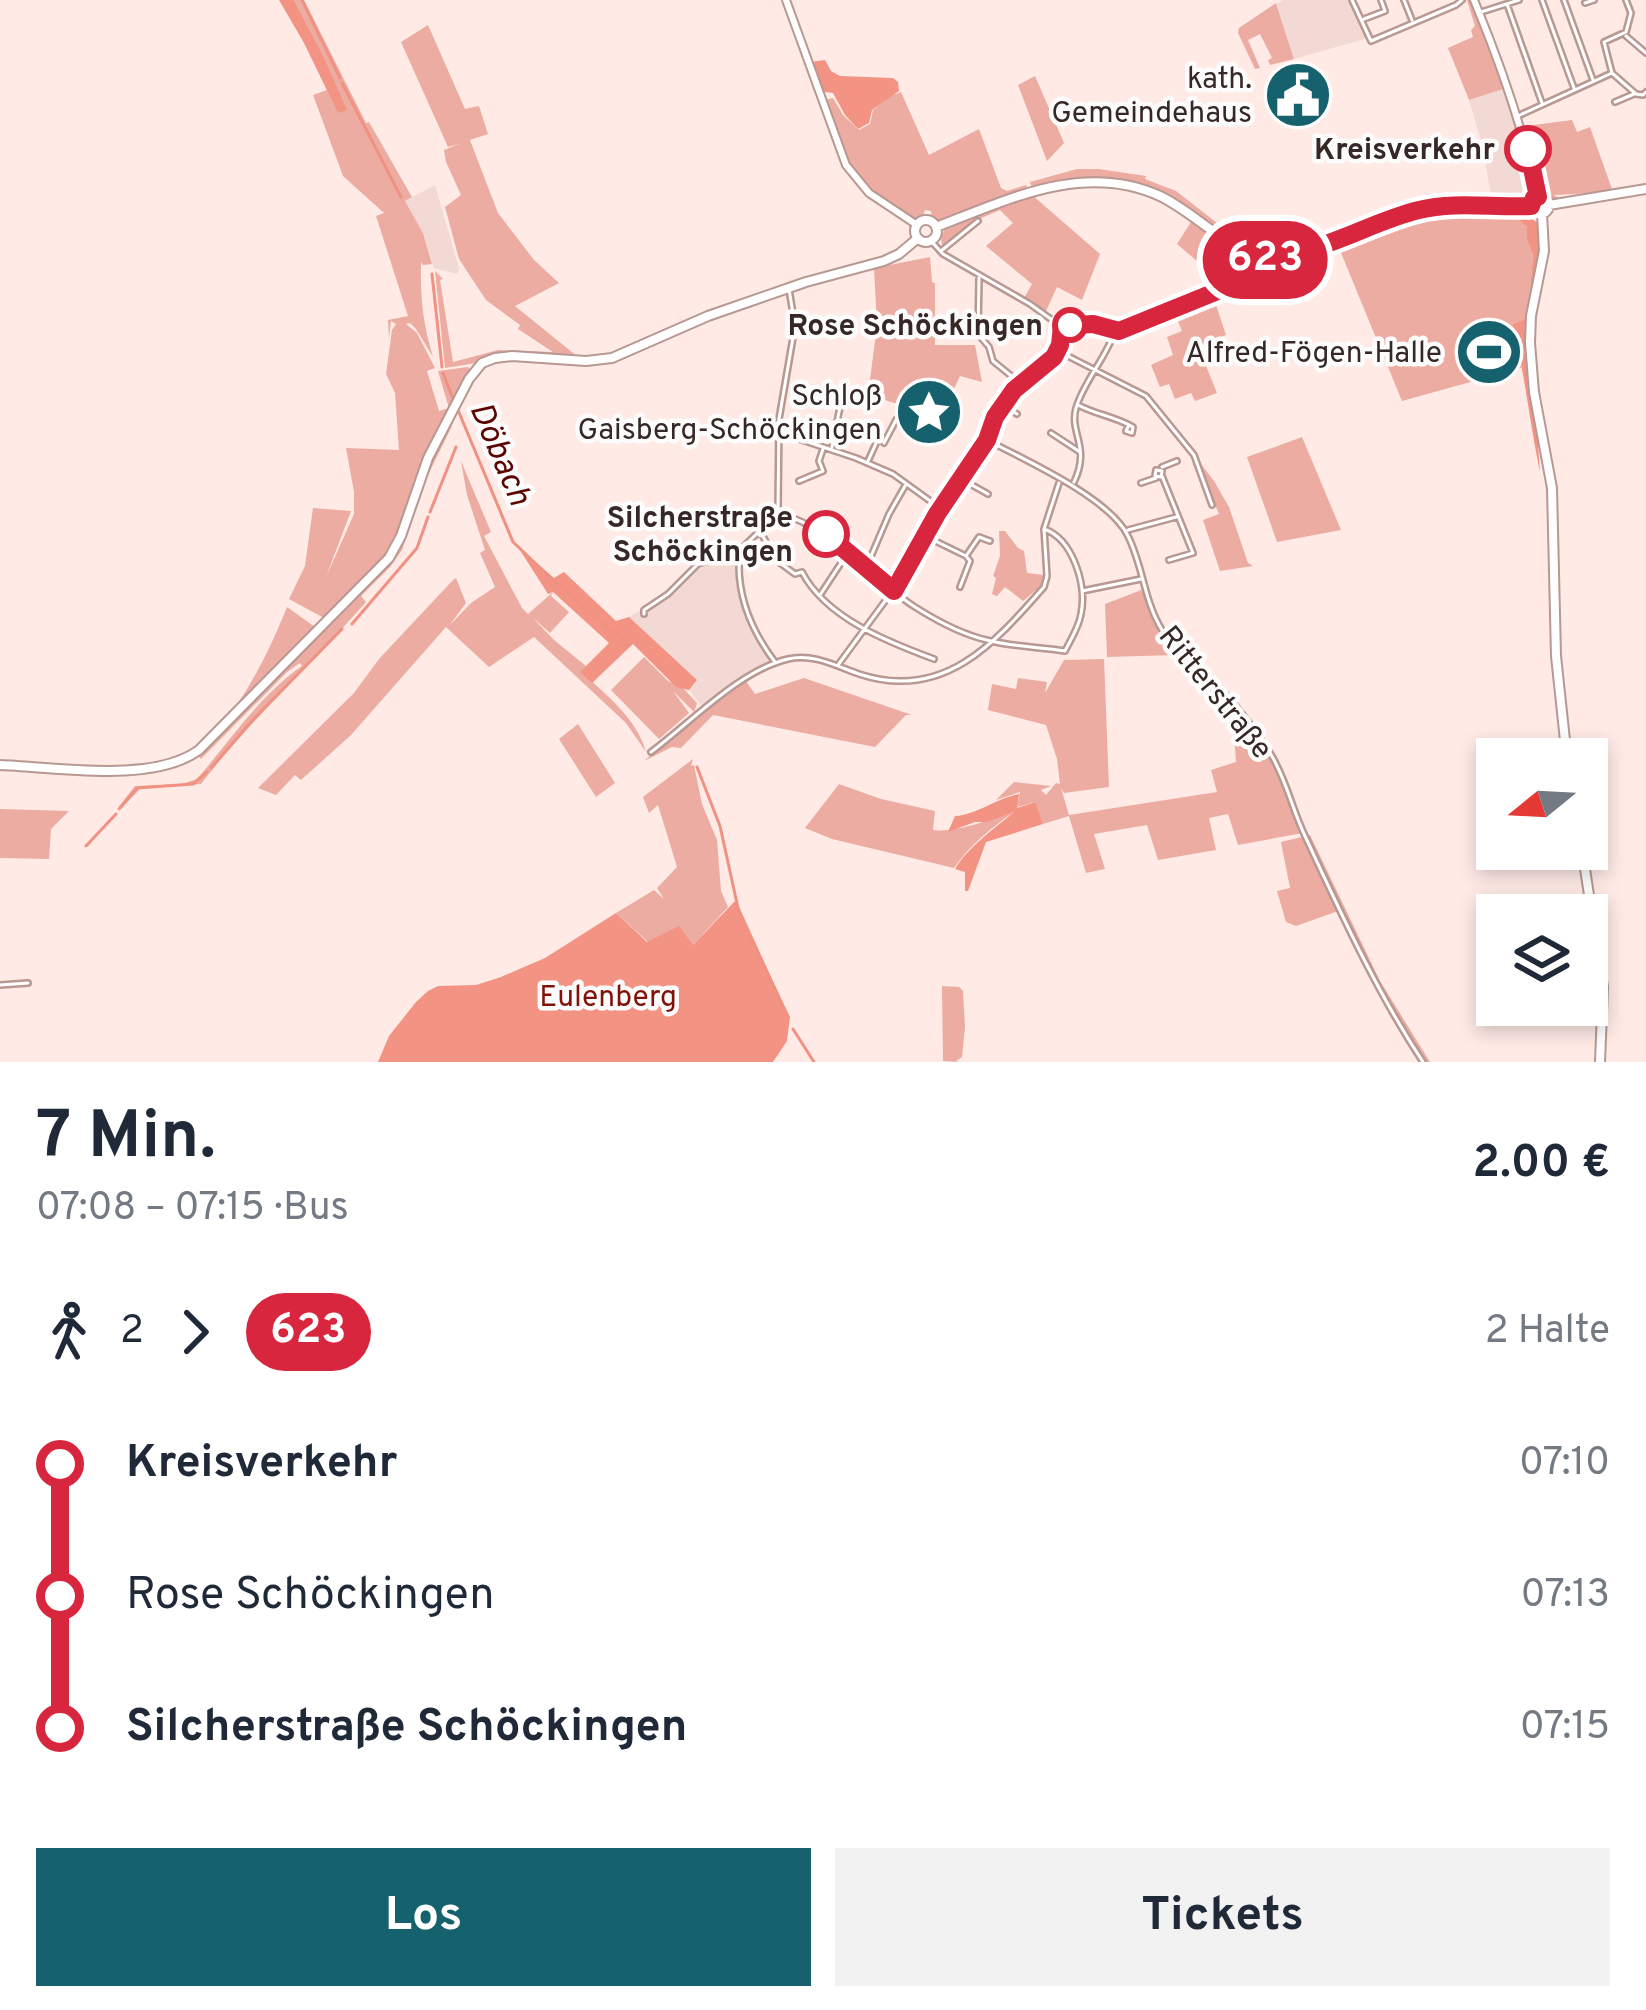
<!DOCTYPE html>
<html lang="de">
<head>
<meta charset="utf-8">
<style>
  body { margin:0; font-family:Overpass,sans-serif; background:#f2f2f3; color:#1f2937; height:100vh; display:flex; flex-direction:column; font-size:45px; white-space:nowrap }
  * { box-sizing:border-box; margin:0 }
  p { font-size:39px; color:#747a83 }
  .icon { flex:none; width:66px; height:66px; fill:none; stroke:currentColor; stroke-width:2; stroke-linecap:round; stroke-linejoin:round }
  .map { position:relative; height:1062px; overflow:hidden }
  .panel { display:flex; flex-direction:column; background:#fff; flex:1 }
  .panel>* { flex:none }
  .badge { padding:0 24px; border-radius:39px; font-size:42px; line-height:78px }
  .needle { width:78px; rotate:252deg }
  .tools { position:absolute; left:1476px; top:738px; display:grid; gap:24px }
  .tools a { display:grid; place-items:center; width:132px; height:132px; border-radius:0px; background:#fff; box-shadow:0 6px 18px #0003; font-size:60px }
  .map>.badge { position:absolute; translate:-50% -50%; box-shadow:0 0 0 6px #fff }
  .legs { display:flex; align-items:center; gap:18px; height:132px; padding:0 36px; font-size:39px }
  .legs p { margin-inline-start:auto }
  .summary { display:flex; align-items:center; justify-content:space-between; height:204px; padding:0 36px }
  h1 { font-size:66px; font-weight:700; line-height:90px }
  .action { display:flex; gap:24px; margin-top:auto; padding:24px 36px }
  .action a { flex:1; height:138px; border-radius:0px; background:#15616d; color:#fff; font-size:48px; font-weight:700; line-height:138px; text-align:center }
  .action a+a { background:#f2f2f3; color:#1f2937 }
  ul { padding:0 36px; list-style:none }
  li { display:flex; align-items:center; gap:42px; height:132px; font-size:45px }
  li i { display:grid; place-items:center; width:18px; height:100%; margin:0 15px; background:currentColor }
  li i::after { content:''; width:30px; height:30px; margin:-15px; border:9px solid; border-radius:50%; background:#fff }
  li p { margin-inline-start:auto }
  li:first-child i { background:linear-gradient(#0000 50%,currentColor 0) }
  li:last-child i { background:linear-gradient(currentColor 50%,#0000 0) }
  .map>svg:first-child { display:block }
  .built { fill:#f2d9d4 }
  .green { fill:#ecaca1 }
  .forest { fill:#f29384 }
  .lines { fill:none; stroke-linecap:round; stroke-linejoin:round }
  .stream { stroke:#f09182; stroke-width:3 }
  .minor-casing { stroke:#b89892; stroke-width:8 }
  .tertiary-casing { stroke:#b89892; stroke-width:10 }
  .secondary-casing { stroke:#b89892; stroke-width:12 }
  .minor { stroke:#fff; stroke-width:3 }
  .tertiary { stroke:#fff; stroke-width:6 }
  .secondary { stroke:#fff; stroke-width:8 }
  .line-1-casing { stroke:#fff; stroke-width:27 }
  .line-1 { stroke:#d7263d; stroke-width:18 }
  .stop-1-dot { fill:#fff; stroke:#d7263d; stroke-width:6 }
  .labels { text-anchor:middle; stroke-width:9; stroke-linejoin:round; paint-order:stroke }
  .poi-label { font-size:30px; fill:#352826; stroke:#fcfcfc; text-anchor:end }
  .stop-label { font-size:30px; font-weight:bold; fill:#352826; stroke:#fcfcfc; text-anchor:end }
  .street-label { font-size:30px; fill:#352826; stroke:#fcfcfc }
  .park-label { font-size:30px; fill:#821107; stroke:#fcfcfc }
  .water-label { font-size:33px; font-style:italic; fill:#5b0501; stroke:#fcfcfc }
</style>
</head>
<body>
<div class="map">
<svg width="1646" height="1062" viewBox="0 0 1646 1062">
  <rect width="100%" height="100%" fill="#ffeae6"/>
  <!-- built -->
  <path class="built" d="M1283,0h68l17,38 -74,21 -17,-55z
    M1503,89l17,44 11,54 -7,12 -32,3 -9,-55 -14,-47z
    M435,185l24,83 -2,6 -23,-6 -11,-35 -18,-32z
    M740,550l-2,9 10,61 28,43 -39,22 -33,24 -15,-19 8,-9 -68,-64 39,-23 30,-30z"/>
  <!-- green -->
  <path class="green" d="M294,0h10l62,123 3,-1 43,75 -7,4 18,32 9,31 -9,1 -2,-3c-1,36 2,61 12,95l-17,-28 -6,-6 -4,1 11,9 18,35 -8,3 12,40 10,-3 -11,-37 30,-4 3,3 -48,94 -26,76 -13,21 -143,145v-5l-3,8c-42,41 -46,52 -107,58v-3c15,-1 33,0 47,-6 51,-20 90,-103 109,-151l28,20 9,-9 -35,-19 16,-33 8,-58 38,3 -25,66 28,-63v-22l-8,-44 53,2 -4,-57 -9,-19 6,-44 4,-6 -5,-3 -2,18 -1,-19 20,-4 -32,-100 8,-3 -41,-37 -30,-81 14,-5 11,22 8,-3 -23,-54z
    M1467,0h3l21,47 29,86 -7,3 3,-4 -13,-43 -34,11 -21,-52 25,-11 -2,-7 4,-4z
    M1276,3l18,56 -24,6 -2,-5 4,-2 -12,-24 -12,6 12,28 -5,1 -17,-36 1,-5z
    M428,25l37,84 14,-3 9,28 -18,6 28,73 36,47 25,23 -44,23 63,51 38,-4 66,-30 -4,-15 4,16 -60,28 -36,7 -92,-3 -18,7 -31,5 -10,-97 8,8 -3,1 13,82 45,-12 55,2 -35,-23 2,-4 -34,-25 -27,-41 -14,-52 16,-12 -15,-33 -2,-12 15,-6 -11,3 -47,-105z
    M1035,76l29,67 -17,18 -29,-76z
    M901,92l28,63 50,-26 22,59 6,3 19,-6 2,4 -89,33 -7,-4 -1,-7 -6,-1 -2,6 -10,3 -43,-28 -22,-27 -23,-64 8,-2 10,17 16,15 11,-6 3,-14 18,-14z
    M1572,120l5,12 13,-5 23,65 -59,3 5,3 44,-4c-23,4 -47,15 -63,-5l2,-1 9,6 -7,-25 -5,-1 -13,-42z
    M1077,169h22l47,7 -1,3 31,12 50,39 21,3 4,5 -7,6 -9,-2 -94,-58 -4,3 -53,-6 -51,11 -3,-10z
    M1032,195l68,59 -18,46 -25,-13 -11,24 -22,-13 8,-14 -46,-38 27,-23 -13,-13 -23,10 -35,26 -1,-8 4,-10z
    M1445,212l69,4 13,11v13l6,15 -5,60 -1,4 -15,5 9,33v11l-119,33 -63,-153 69,-28z
    M1191,222l54,35 2,11 -9,14 -13,3 -48,-41z
    M930,257l2,25 3,1v62h40l7,37 -22,-6 -28,60 -18,-10 4,-16 -50,-15 9,-69 -3,-58z
    M1233,288l-19,11 12,36 -28,11 19,47 -22,8 -4,-8 -16,6 -6,-15 -9,3 -9,-22 22,-10 -6,-18 15,-6 -9,-22 33,-8z
    M449,423l3,3 -24,49 -26,75 -12,17 -29,29 5,6c-54,62 -115,117 -165,182l-61,5 -21,22 -2,-2 18,-23 47,-2 15,-5c32,-37 64,-85 105,-113l-2,-3 -13,9 -86,87 -4,-4 -16,10 -22,5 26,-9 118,-109 88,-93 30,-79z
    M1302,437l39,93 -64,12 -30,-85z
    M1194,455l20,26 15,26 19,56 5,3 -33,5 -17,-51 16,-6z
    M461,461l30,71 -7,4 38,72 6,6 25,-22 -2,4 18,16 -19,21 -18,-16 22,23 32,26 -5,6c25,22 56,47 65,80l-20,-29 -92,-86 -45,30 -43,-40 -95,108 -50,45 -6,-5 -19,20 -18,-7 96,-95 25,-34 74,-79 3,-2 10,25 -17,23 22,-23 24,-16 -15,-34 5,-3 -18,-55z
    M999,531h6l13,17 6,3 3,22 17,2 -2,10 -19,16 -18,-14 -8,9 -5,-2 4,-16 -3,-2 7,-20z
    M1144,589l10,31 22,35 -69,2 -2,-53z
    M1184,654l22,21 64,79 33,79 -65,12 -10,-31 -19,4 7,32 -58,10 -11,-35 -53,9 11,35 -19,4 -17,-57 -26,8 -7,-22 -19,5 3,-15 -24,8 18,-18 37,4 -10,4 5,5 10,-12 4,1 -3,-25 -11,-34 -58,-15 4,-26 24,5 2,-11 29,4 -2,11 19,-33 40,-1 5,128 -45,6 -3,-5 8,27 148,-23 -6,-22 25,-8 -3,-42 -53,-62z
    M644,657l24,24 15,7 14,15 -3,9 -21,-21 16,22 -30,26 -48,-49z
    M804,678l108,37h-6l-31,32 -162,-32 -32,33 -9,-1 -28,14 77,-66 24,-15 10,14z
    M578,724l37,59 -19,14 -37,-58z
    M693,759l-2,7 3,-1 8,39 15,36 4,51 7,16 -36,39 -44,-4 -32,-29 38,-23 10,9 -7,-11 20,-21 -19,-62 -9,8 -6,-16z
    M839,784l42,15 54,12 -2,19c23,3 59,-11 81,-18 -22,15 -46,35 -60,56l-122,-29 -27,-11z
    M0,809l69,2 -18,18 -2,30 -49,-1z
    M1310,835l70,146 50,81h-6l-48,-80 -35,-72 -45,16 -10,-4 -9,-31 13,-3 -9,-46z
    M942,986l17,1 4,4 2,36 -3,30 -6,4 4,1 -17,-1z"/>
  <!-- forest -->
  <path class="forest" d="M279,0h15l29,55 24,55 -9,3 -34,-70z
    M825,60l6,11 9,5 53,2 5,4 1,9 -27,19 -3,13 -11,6 -13,-14 -12,-22 -14,-2 -9,-29z
    M1457,212h66l16,12 3,27 -13,65 11,156c-11,-51 -15,-100 -28,-148l14,-5 2,-4 5,-60 -6,-15v-13l-13,-11z
    M518,547l36,31 10,-6 52,49 13,-4 68,63 -8,10 -13,-3 -43,-43 -41,39 -12,-11 29,-29 -56,-51 -5,2z
    M1019,794l-2,14 19,-6 7,22 -57,18 -18,49h-3v-19l-10,-3c12,-21 40,-41 59,-57l-27,10h-12l-27,10 7,-16c21,-1 42,-18 64,-22z
    M735,901l55,116 -3,24 -14,21h-395l11,-26 27,-34 12,-11 10,-5 38,-1 25,-8 44,-19 71,-45 31,29 32,-16 14,19z"/>
  <g class="lines">
    <!-- stream -->
    <path class="stream" d="M302,0l38,78
      M342,83l59,114
      M432,274l10,93
      M443,373l11,28
      M458,410l55,132 41,39 75,64
      M430,512l26,-65
      M352,624l65,-76 11,-31
      M697,767l23,59 18,82 50,110
      M211,768l40,-46 91,-93
      M120,808l17,-20 56,-4 14,-12
      M86,846l30,-32
      M793,1029l21,33"/>
    <!-- minor casing -->
    <g class="minor-casing">
      <path id="minor" d="M1352,0l19,41 85,-36 6,-5
        M1404,0l8,20
        M1542,0l32,88
        M1564,0l29,80
        M1585,3l9,-3
        M1507,4l35,99
        M1481,12l38,-12
        M1364,19l21,-8 -4,-11
        M1626,36l20,17
        M1612,73l24,21 7,1 3,-3
        M1615,102l19,-8
        M1520,115l92,-42 -8,-31 22,-10 5,-19 -5,-13
        M931,241l12,13 87,50 29,21
        M941,251l37,-30
        M979,278l-1,56 11,13 4,14 27,22
        M1064,326l29,-2 26,7 116,-47 12,-9 6,-12
        M1060,352l86,44 48,59 18,50
        M1078,405c19,10 36,11 55,22l-1,6 -6,-2 3,-6
        M1004,406l13,8
        M860,429l18,10 -10,22
        M781,433l75,25 37,16 47,34
        M1051,433l29,19
        M987,440c38,20 123,58 141,96 15,30 16,65 34,94 11,19 28,31 44,45 24,22 46,50 64,78 16,25 22,56 35,83 36,77 71,155 118,226
        M884,443l12,-23
        M832,447l8,-40
        M1162,467l15,-6
        M1156,470l6,1 -1,6 -6,-1z
        M1162,476l31,77 -24,7
        M963,480l25,14
        M799,481l24,-10 -4,-10 4,-12
        M1074,482c17,-35 -5,-49 2,-74 8,-27 30,-50 39,-77
        M1141,483l15,-5
        M778,511l1,-92 16,-93 -6,-37
        M778,513c57,15 90,64 137,94 22,14 51,29 76,34 24,6 50,6 74,10 6,-12 14,-24 16,-37 6,-29 -8,-75 -37,-85
        M1128,530l48,-13
        M760,531l16,29 19,14 7,-2c24,46 86,70 132,87
        M925,536l41,20 13,-19 11,4
        M740,550c-5,41 10,79 35,112
        M866,568l23,-54 16,-28
        M960,587l10,-26 -4,-5
        M896,589l41,-75 50,-74 8,-23 19,-27 40,-33 6,-12 2,-19
        M1082,591l59,-12
        M820,595l27,-41
        M644,614v-4l24,-16 30,-30 42,-14 37,-36
        M838,665l53,-72
        M651,752c39,-29 89,-82 137,-93 25,-6 48,7 71,15 84,28 135,-30 185,-87l3,-11 -3,-47 15,-46
        M0,985l28,-2"/>
    </g>
    <!-- tertiary casing -->
    <g class="tertiary-casing">
      <path id="tertiary" d="M786,0l60,165 23,28 48,32
        M1474,0c27,65 49,128 64,197"/>
    </g>
    <!-- secondary casing -->
    <g class="secondary-casing">
      <path id="secondary" d="M1531 205a9 9 0 1 1 18 0a9 9 0 1 1-18 0Z
        M1549,205l97,-16
        M1542,214l2,37 -13,65 -1,27 4,49 18,96 4,168 11,103
        M915 231a11 11 0 1 1 22 0a11 11 0 1 1-22 0Z
        M936,227c71,-27 148,-66 224,-31 31,15 54,41 86,54
        M1246 253a11 11 0 1 1 22 0a11 11 0 1 1-22 0Z
        M1268,254c53,2 100,-32 151,-44 36,-9 75,-2 112,-4
        M0,765c56,2 152,19 199,-15l190,-192 12,-22 27,-78 41,-79 13,-16 13,-5 17,-2 74,5 26,-3 96,-42 98,-34 78,-21 15,-7 19,-16
        M1582,849l21,138 -3,75"/>
    </g>
    <!-- minor -->
    <use href="#minor" class="minor"/>
    <!-- tertiary -->
    <use href="#tertiary" class="tertiary"/>
    <!-- secondary -->
    <use href="#secondary" class="secondary"/>
  </g>
  <g class="lines">
    <!-- line-1 casing -->
    <g class="line-1-casing">
      <path id="line-1" d="M826,534l68,57 43,-77 50,-74 8,-23 19,-27 40,-33 6,-12 2,-19 31,-2 26,7 116,-47 12,-9 6,-12 12,-3 3,-6c53,2 100,-32 151,-44 36,-9 75,-2 112,-4l3,-8 4,-1 -10,-48"/>
    </g>
    <!-- line-1 -->
    <use href="#line-1" class="line-1"/>
  </g>
  <!-- icons -->
  <defs>
    <g id="civic-disc" transform="scale(3.45)"><circle r="9.5" fill="#15616d" stroke="#fcfcfc"/><path d="M-.6-6.5H3V-4.5H.6V-3L4-1V1h2V6H-6V1h2V-1L-.6-3ZM-1.2 2.5V6h2.4V2.5Z" fill="#fff"/></g>
    <g id="stadium-disc" transform="scale(3.45)"><circle r="9.5" fill="#15616d" stroke="#fcfcfc"/><path d="M0-5a6.5 5 0 1 0 0 10a6.5 5 0 1 0 0-10ZM-3.5-1.8h7v3.6h-7Z" fill="#fff"/></g>
    <g id="sight-disc" transform="scale(3.45)"><circle r="9.5" fill="#15616d" stroke="#fcfcfc"/><path d="M0-6L1.8-2.2L6-1.7L2.9 1.2L3.7 5.4L0 3.3L-3.7 5.4L-2.9 1.2L-6-1.7L-1.8-2.2Z" fill="#fff"/></g>
  </defs>
  <g fill-rule="evenodd">
    <use href="#civic-disc" x="1298" y="95"/>
    <use href="#stadium-disc" x="1489" y="352"/>
    <use href="#sight-disc" x="929" y="412"/>
  </g>
  <!-- markers -->
  <g class="stop-1-dot">
    <circle cx="1528" cy="149" r="21"/>
    <circle cx="1070" cy="325" r="15"/>
    <circle cx="826" cy="534" r="21"/>
  </g>
  <g class="labels">
    <!-- poi labels -->
    <g class="poi-label">
      <text x="1252" y="88">kath.<tspan x="1252" dy="34">Gemeindehaus</tspan></text>
      <text x="1442" y="362">Alfred-Fögen-Halle</text>
      <text x="882" y="405">Schloß<tspan x="882" dy="34">Gaisberg-Schöckingen</tspan></text>
    </g>
    <!-- stop labels -->
    <g class="stop-label">
      <text x="1495" y="159">Kreisverkehr</text>
      <text x="1043" y="335">Rose Schöckingen</text>
      <text x="793" y="527">Silcherstraße<tspan x="793" dy="34">Schöckingen</tspan></text>
    </g>
    <!-- street labels -->
    <g class="street-label">
      <text transform="translate(1216 692) rotate(51)" y="10">Ritterstraße</text>
    </g>
    <!-- park labels -->
    <g class="park-label">
      <text x="608" y="1006">Eulenberg</text>
    </g>
    <!-- water labels -->
    <g class="water-label">
      <text transform="translate(502 453) rotate(67)" y="12">Döbach</text>
    </g>
  </g>
</svg>
<div class="tools">
<a><svg class="needle" viewBox="-14 -14 28 28"><path d="M0-13l5 13h-10z" fill="#e53935"/><path d="M0 13l5-13h-10z" fill="#747a83"/></svg></a>
<a><svg class="icon" aria-label="layers" viewBox="0 0 24 24"><path d="M12 4l9 5-9 5-9-5zM3 14l9 5 9-5"/></svg></a>
</div>
<b class="badge" style="left:1265px;top:260px;background:#d7263d;color:#fff">623</b>
</div>
<section class="panel">
<div class="summary"><div><h1>7 Min.</h1><p>07:08 – 07:15 · Bus</p></div><b>2.00 €</b></div>
<div class="legs"><svg class="icon" aria-label="walk" viewBox="0 0 24 24"><circle cx="13" cy="4" r="2"/><path d="M13 8l-2 6 4 7M11 14l-3 7M7 12l3-4h3l4 4"/></svg>2<svg class="icon" aria-label="forward" viewBox="0 0 24 24"><path d="M9 5l7 7-7 7"/></svg><b class="badge" style="background:#d7263d;color:#fff">623</b><p>2 Halte</p></div>
<ul>
<li><i style="color:#d7263d"></i><b>Kreisverkehr</b><p>07:10</p></li>
<li><i style="color:#d7263d"></i><span>Rose Schöckingen</span><p>07:13</p></li>
<li><i style="color:#d7263d"></i><b>Silcherstraße Schöckingen</b><p>07:15</p></li>
</ul>
<div class="action"><a>Los</a><a>Tickets</a></div>
</section>
</body>
</html>
